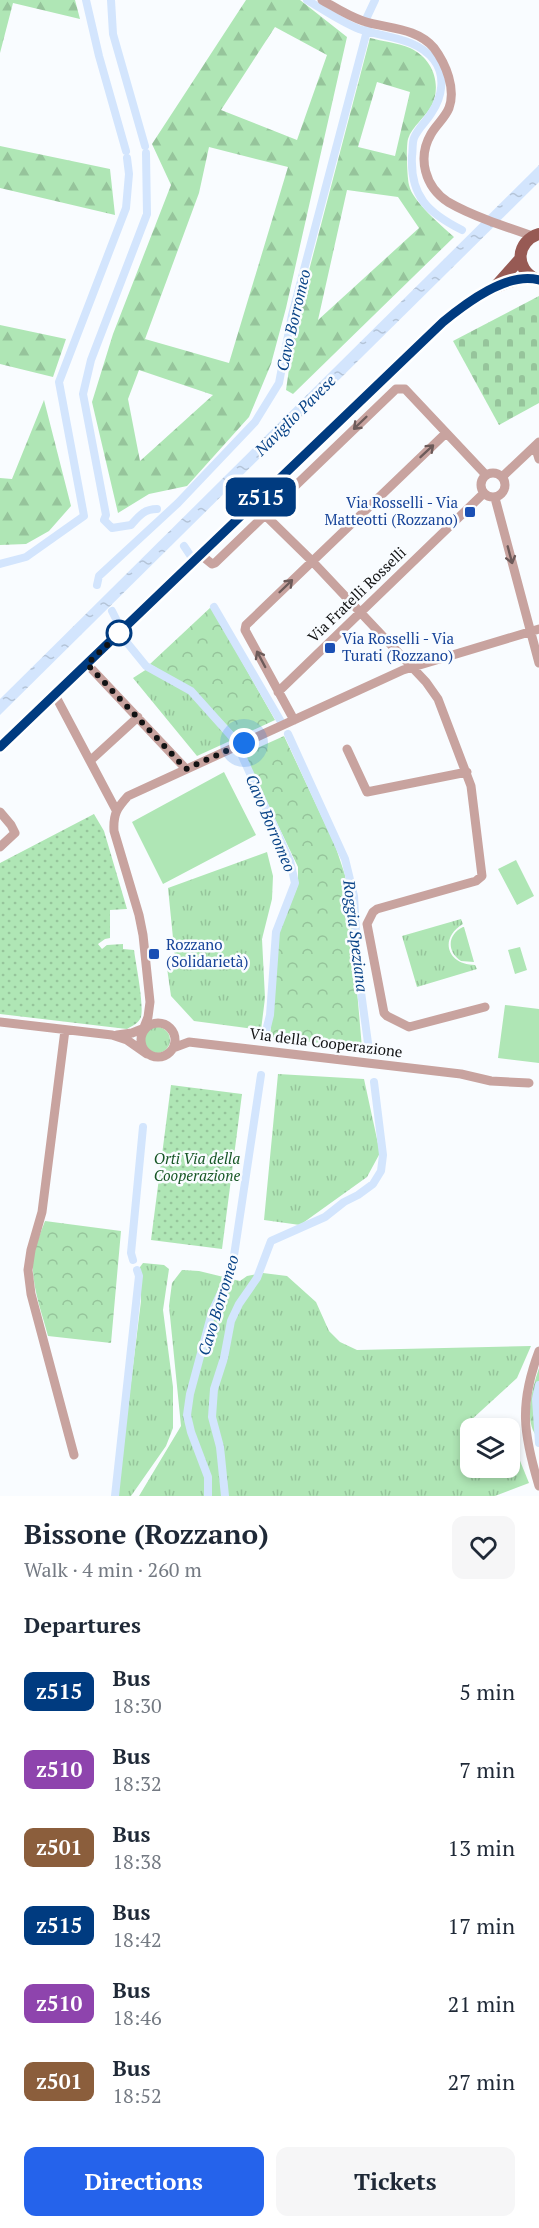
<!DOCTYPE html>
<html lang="en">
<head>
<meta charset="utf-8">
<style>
  body { margin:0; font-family:"PT Serif",serif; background:#f6f6f7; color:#1f2937; height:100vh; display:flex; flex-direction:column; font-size:22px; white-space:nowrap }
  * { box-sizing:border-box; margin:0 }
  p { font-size:20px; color:#747a83 }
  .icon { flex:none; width:33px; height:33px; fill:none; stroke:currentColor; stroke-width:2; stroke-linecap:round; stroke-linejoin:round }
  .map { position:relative; height:1496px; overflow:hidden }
  .panel { display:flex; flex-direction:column; background:#fff; flex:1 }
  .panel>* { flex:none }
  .badge { padding:0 12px; border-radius:9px; font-size:21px; line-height:39px }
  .fabs { position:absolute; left:460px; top:1418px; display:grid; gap:12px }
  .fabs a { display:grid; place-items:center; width:60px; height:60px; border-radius:12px; background:#fff; box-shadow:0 3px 9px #0003; font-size:30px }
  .you { position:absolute; width:30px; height:30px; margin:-15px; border:4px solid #fff; border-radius:50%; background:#1a73e8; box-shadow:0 0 0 9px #1a73e833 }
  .map>.badge { position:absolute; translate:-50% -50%; box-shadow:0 0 0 3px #fff }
  h2 { padding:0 24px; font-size:22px; line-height:54px }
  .round { display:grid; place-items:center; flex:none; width:63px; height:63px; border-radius:12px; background:#f6f6f7 }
  .headline { display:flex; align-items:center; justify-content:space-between; height:102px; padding:0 24px }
  h1 { font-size:28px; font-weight:800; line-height:45px }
  .primary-button { display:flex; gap:12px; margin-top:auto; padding:12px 24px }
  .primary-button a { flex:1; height:69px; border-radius:12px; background:#2563eb; color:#fff; font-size:24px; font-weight:800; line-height:69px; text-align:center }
  .primary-button a+a { background:#f6f6f7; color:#1f2937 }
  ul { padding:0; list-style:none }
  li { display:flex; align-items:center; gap:18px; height:78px; padding:0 24px }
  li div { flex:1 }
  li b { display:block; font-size:22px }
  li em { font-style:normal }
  li .badge { min-width:66px; font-weight:700; text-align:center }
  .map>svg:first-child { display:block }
  .grass { fill:url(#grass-tufts) }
  .forest { fill:url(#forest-firs); fill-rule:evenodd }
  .cemetery { fill:url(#cemetery-stones) }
  .park { fill:url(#park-crowns) }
  .garden { fill:url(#garden-dots) }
  .pitch { fill:#afe6b5 }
  .water { fill:url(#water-ripples) }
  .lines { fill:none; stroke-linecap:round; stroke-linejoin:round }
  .canal { stroke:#d3e5fd; stroke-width:8 }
  .minor { stroke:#c8a39f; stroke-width:9 }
  .major { stroke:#975a54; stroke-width:12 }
  .oneway { stroke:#6d5b5a }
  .line-casing { stroke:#fff; stroke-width:14 }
  .line { stroke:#003b80; stroke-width:9 }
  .walk { stroke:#121314; stroke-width:6; stroke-dasharray:0 10.8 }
  .transit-dot { fill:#1a4fb4; stroke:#f9fcff; stroke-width:2 }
  .stop-dot { fill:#fff; stroke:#003b80; stroke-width:3 }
  .labels { text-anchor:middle; stroke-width:5; stroke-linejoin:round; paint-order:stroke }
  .transit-label { font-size:15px; fill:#164399; stroke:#f9fcff; text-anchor:start }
  .street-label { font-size:15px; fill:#121314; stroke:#f9fcff }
  .park-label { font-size:15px; font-style:italic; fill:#165625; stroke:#f9fcff }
  .water-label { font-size:16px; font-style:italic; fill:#094387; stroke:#f9fcff }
</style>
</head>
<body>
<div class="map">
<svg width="539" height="1496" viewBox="0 0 539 1496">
  <defs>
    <pattern id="grass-tufts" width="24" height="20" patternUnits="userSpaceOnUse" patternTransform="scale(1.5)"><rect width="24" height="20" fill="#afe6b5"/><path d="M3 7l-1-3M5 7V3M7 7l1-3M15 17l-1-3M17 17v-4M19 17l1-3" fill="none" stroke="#96c49b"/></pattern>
    <pattern id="forest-firs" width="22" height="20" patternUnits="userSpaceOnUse" patternTransform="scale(1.5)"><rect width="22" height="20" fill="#afe6b5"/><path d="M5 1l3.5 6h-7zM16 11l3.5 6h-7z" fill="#96c49b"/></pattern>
    <pattern id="cemetery-stones" width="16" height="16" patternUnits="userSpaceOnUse" patternTransform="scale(1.5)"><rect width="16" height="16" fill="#afe6b5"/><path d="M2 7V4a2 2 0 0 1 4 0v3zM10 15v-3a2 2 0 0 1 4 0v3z" fill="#96c49b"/></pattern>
    <pattern id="park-crowns" width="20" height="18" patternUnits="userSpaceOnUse" patternTransform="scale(1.5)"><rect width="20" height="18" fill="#afe6b5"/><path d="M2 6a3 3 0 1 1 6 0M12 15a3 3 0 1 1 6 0" fill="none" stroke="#96c49b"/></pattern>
    <pattern id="garden-dots" width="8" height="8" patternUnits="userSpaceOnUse" patternTransform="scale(1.5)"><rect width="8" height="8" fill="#afe6b5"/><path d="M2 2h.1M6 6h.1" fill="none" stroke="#96c49b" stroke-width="1.8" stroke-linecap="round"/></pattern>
    <pattern id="water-ripples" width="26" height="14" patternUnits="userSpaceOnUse" patternTransform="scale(1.5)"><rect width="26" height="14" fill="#d3e5fd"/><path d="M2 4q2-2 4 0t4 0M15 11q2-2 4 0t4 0" fill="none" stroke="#b4c4d8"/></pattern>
  </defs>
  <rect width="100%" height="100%" fill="#f9fcff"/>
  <!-- grass -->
  <path class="grass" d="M147,669l43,25 42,46 -35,16 -64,-78z
    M267,852l6,24 -1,23 -10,40 3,59 -4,32 -67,-9 -23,-25 -5,-35 9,-3 -7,-70z
    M461,919l2,5c-25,15 -15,41 12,41l2,4 -60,18 -15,-51z
    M463,927h1l10,35 -13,-1c-15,-10 -13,-27 2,-34z
    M144 1040a13 13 0 1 1 26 0a13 13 0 1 1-26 0Z
    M278,1074l86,5 16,74 -13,24 -67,48 -36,-5z
    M143,1263l21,2 5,4 -6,41 10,77v41l-7,18 -35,50h-14l24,-195 -1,-34z
    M182,1270l17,1 41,10 7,-5 16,-3 24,3 29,26 13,29 11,11 17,8 174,-4 -14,32 -47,43 6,7h-5v39h39v-31l19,47 -34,13h-356l42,-70 -12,-120 3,-23z"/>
  <!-- forest -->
  <path class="forest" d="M0,0h75l5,19 -67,-16 -13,50z
    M246,0h54l47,37 -61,271 -15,56 -22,53 -62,69 -38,8 -31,19 -26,-111 21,-68 58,-149 -19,-41zM275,27l52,28 -30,85 -76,-30zM209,147l79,20 -59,196 -84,-24 54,-146zM139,370l74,25 -73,66 -12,-62z
    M370,38c12,3 28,5 40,10 22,10 32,35 22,57 -6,12 -20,21 -24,34 -2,8 -1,38 1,46 3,16 33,41 45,52l-161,157 -7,-4 10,-70zM377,82l33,10 -15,64 -37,-9zM347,190l51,7 21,31 -101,92z
    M0,146l110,23 5,46 -115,-27z
    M0,325l66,14 -13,38 -53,-13z
    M44,400l27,106 -22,25 -23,13 -26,1v-67l12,1z
    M539,1368v65l-4,1c-11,-18 -2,-48 4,-66z"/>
  <!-- cemetery -->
  <path class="cemetery" d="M539,296v107l-40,22 -46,-84z"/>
  <!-- park -->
  <path class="park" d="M211,607l64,113 -37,17 -45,-47 -43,-26z
    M284,736l51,109 10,30 5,35 12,138 -92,-11 9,-104 19,-48v-18l-54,-113z
    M45,1221l76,10 -10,112 -63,-7c-7,-27 -19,-56 -14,-84 3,-10 7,-21 11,-31z"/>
  <!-- garden -->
  <path class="garden" d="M94,814l10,17 23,78 -17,1v28l-5,1 -7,5 4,5 5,-4 16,-1v5l11,1c2,15 10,54 7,67 -2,6 -9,9 -14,12l-127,-15v-151z
    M171,1085l71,9 -20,155 -71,-9z"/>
  <!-- pitch -->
  <path class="pitch" d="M224,772l32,63 -93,49 -31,-62z
    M516,860l18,36 -17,9 -19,-36z
    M520,947l7,23 -12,4 -7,-24z
    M505,1005l34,4v54l-41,-5z"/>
  <!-- water -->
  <path class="water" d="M539,165v17l-539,533v-16z"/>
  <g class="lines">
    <!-- canal -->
    <path class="canal" d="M86,0l13,56 27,95
      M111,0l2,34 32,112
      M307,0c17,10 34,22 52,29 26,9 57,8 75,31 12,16 8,37 -2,52 -5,9 -14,16 -18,26 -2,5 -1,13 -2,18 -2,40 16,57 50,74
      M367,17l8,-17
      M146,153l1,61 -56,146 -8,34 23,121 -2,5 8,8 19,-3c8,-9 13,-16 26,-16
      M184,546l6,9
      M0,564l26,-7 58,-41 -25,-134 67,-174 3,-34 -2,-16
      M97,585l2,-9 79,-73 77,-81 24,-39 13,-68 76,-288
      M214,607l66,113
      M112,611l7,14
      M124,639l22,27 45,25 43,48
      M288,734l57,125 9,37 4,74 10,73
      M242,756l48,105 5,22 -19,49 -6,83 -4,16
      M133,1260l-2,-7 12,-126
      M539,1385l-3,14 3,44
      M115,1496l24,-220 -2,-6
      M208,1496v-19l-17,-45 -4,-17 3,-21 22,-82 20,-43 29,-194
      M225,1496l-5,-49 -8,-30 2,-28 10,-31 7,-37 8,-17 18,-26 14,-37 54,-24 19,-15 14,-7 15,-11 8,-13 2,-16 -9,-73"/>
    <!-- minor -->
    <path class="minor" d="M322,0c14,8 26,16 41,21 24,8 53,6 71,27 12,16 22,41 15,60 -4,10 -13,17 -18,26 -14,24 -6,53 17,68 24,14 58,25 85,34
      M535,446l4,13
      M481 485a12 12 0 1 1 24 0a12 12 0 1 1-24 0Z
      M502,477l37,-35
      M495,498l44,165
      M264,514l48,47 114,121 12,17 33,87 11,90 -6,5 -99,28 -4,3 -6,12 17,89 3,3 22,11 76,-20
      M201,555l11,9 3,-1 181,-174h9l81,86
      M87,664l99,105
      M278,692l205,-198
      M55,695l61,115
      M294,720l-49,-90 1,-5 200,-192
      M347,749l20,43 100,-20
      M91,760l47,-43
      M0,812l11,13 4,8 -15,14
      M0,1022l112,13 15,5 20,14
      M141 1040a17 17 0 1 1 34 0a17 17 0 1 1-34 0Z
      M65,1030l-23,182 -11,38 -3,20 3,24 43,161
      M117,1035l15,-2 15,-6
      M141,1035l7,-18 2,-15 -7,-67 -4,-20 -25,-84c-1,-17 3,-23 14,-35l275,-126 136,-41
      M173,1048l16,-6 272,32 30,7 38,2
      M539,1351c-20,53 -16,82 0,135"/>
    <!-- major -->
    <path class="major" d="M536,279c-22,-10 -20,-38 3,-45
      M496,286l24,-27
      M0,747l443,-425c26,-21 54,-41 88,-45"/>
  </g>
  <!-- one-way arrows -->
  <defs><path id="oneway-shaft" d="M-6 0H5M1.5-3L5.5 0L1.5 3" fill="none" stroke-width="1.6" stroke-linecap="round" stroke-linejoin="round" transform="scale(1.5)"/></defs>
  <g class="oneway">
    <use href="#oneway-shaft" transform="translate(360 423) rotate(136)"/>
    <use href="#oneway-shaft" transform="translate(427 451) rotate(-43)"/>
    <use href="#oneway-shaft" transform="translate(510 555) rotate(75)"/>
    <use href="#oneway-shaft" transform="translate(286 586) rotate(-44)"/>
    <use href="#oneway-shaft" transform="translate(261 659) rotate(-118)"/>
  </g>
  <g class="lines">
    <!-- line casing -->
    <g class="line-casing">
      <path id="line" d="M0,747l443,-425c23,-19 65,-51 96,-42"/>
    </g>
    <!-- line -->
    <use href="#line" class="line"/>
    <!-- walk -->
    <path class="walk" d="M119,633l6,-5 -38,36 99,105 58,-26"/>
  </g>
  <!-- markers -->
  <g class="transit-dot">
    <rect x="464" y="506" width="12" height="12" rx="3"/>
    <rect x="324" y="642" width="12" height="12" rx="3"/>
    <rect x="148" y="948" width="12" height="12" rx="3"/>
  </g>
  <circle class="stop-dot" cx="119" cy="633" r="12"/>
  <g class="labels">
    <!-- transit labels -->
    <g class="transit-label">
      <text x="458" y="508" text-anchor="end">Via Rosselli - Via<tspan x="458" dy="17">Matteotti (Rozzano)</tspan></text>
      <text x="342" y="644">Via Rosselli - Via<tspan x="342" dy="17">Turati (Rozzano)</tspan></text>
      <text x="166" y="950">Rozzano<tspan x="166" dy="17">(Solidarietà)</tspan></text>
    </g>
    <!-- street labels -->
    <g class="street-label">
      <text transform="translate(357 595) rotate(-44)" y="5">Via Fratelli Rosselli</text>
      <text transform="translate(326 1043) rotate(7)" y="5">Via della Cooperazione</text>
    </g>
    <!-- park labels -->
    <g class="park-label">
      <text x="197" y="1164">Orti Via della<tspan x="197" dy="17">Cooperazione</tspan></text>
    </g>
    <!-- water labels -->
    <g class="water-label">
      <text transform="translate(293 320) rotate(-77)" y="6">Cavo Borromeo</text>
      <text transform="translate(295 415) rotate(-45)" y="6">Naviglio Pavese</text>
      <text transform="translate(271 823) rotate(67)" y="6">Cavo Borromeo</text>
      <text transform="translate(356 936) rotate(83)" y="6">Roggia Speziana</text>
      <text transform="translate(218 1305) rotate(-73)" y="6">Cavo Borromeo</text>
    </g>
  </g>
</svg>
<div class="fabs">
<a><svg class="icon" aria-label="layers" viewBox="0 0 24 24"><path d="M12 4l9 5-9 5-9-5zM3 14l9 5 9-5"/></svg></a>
</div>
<div class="you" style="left:244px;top:743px"></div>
<b class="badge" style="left:261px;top:497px;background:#003b80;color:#fff">z515</b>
</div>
<section class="panel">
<div class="headline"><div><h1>Bissone (Rozzano)</h1><p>Walk · 4 min · 260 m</p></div><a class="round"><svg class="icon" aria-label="heart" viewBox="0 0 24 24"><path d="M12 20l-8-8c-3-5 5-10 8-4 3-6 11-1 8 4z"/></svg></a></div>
<h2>Departures</h2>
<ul>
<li><span class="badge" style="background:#003b80;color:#fff">z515</span><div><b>Bus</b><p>18:30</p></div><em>5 min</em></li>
<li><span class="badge" style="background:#8e44ad;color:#fff">z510</span><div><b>Bus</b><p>18:32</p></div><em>7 min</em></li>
<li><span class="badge" style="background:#8b5e3c;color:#fff">z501</span><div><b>Bus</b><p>18:38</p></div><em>13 min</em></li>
<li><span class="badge" style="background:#003b80;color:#fff">z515</span><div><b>Bus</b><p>18:42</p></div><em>17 min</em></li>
<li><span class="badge" style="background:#8e44ad;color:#fff">z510</span><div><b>Bus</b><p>18:46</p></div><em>21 min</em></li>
<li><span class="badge" style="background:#8b5e3c;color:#fff">z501</span><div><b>Bus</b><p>18:52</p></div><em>27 min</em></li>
</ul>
<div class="primary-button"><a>Directions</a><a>Tickets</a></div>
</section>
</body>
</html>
